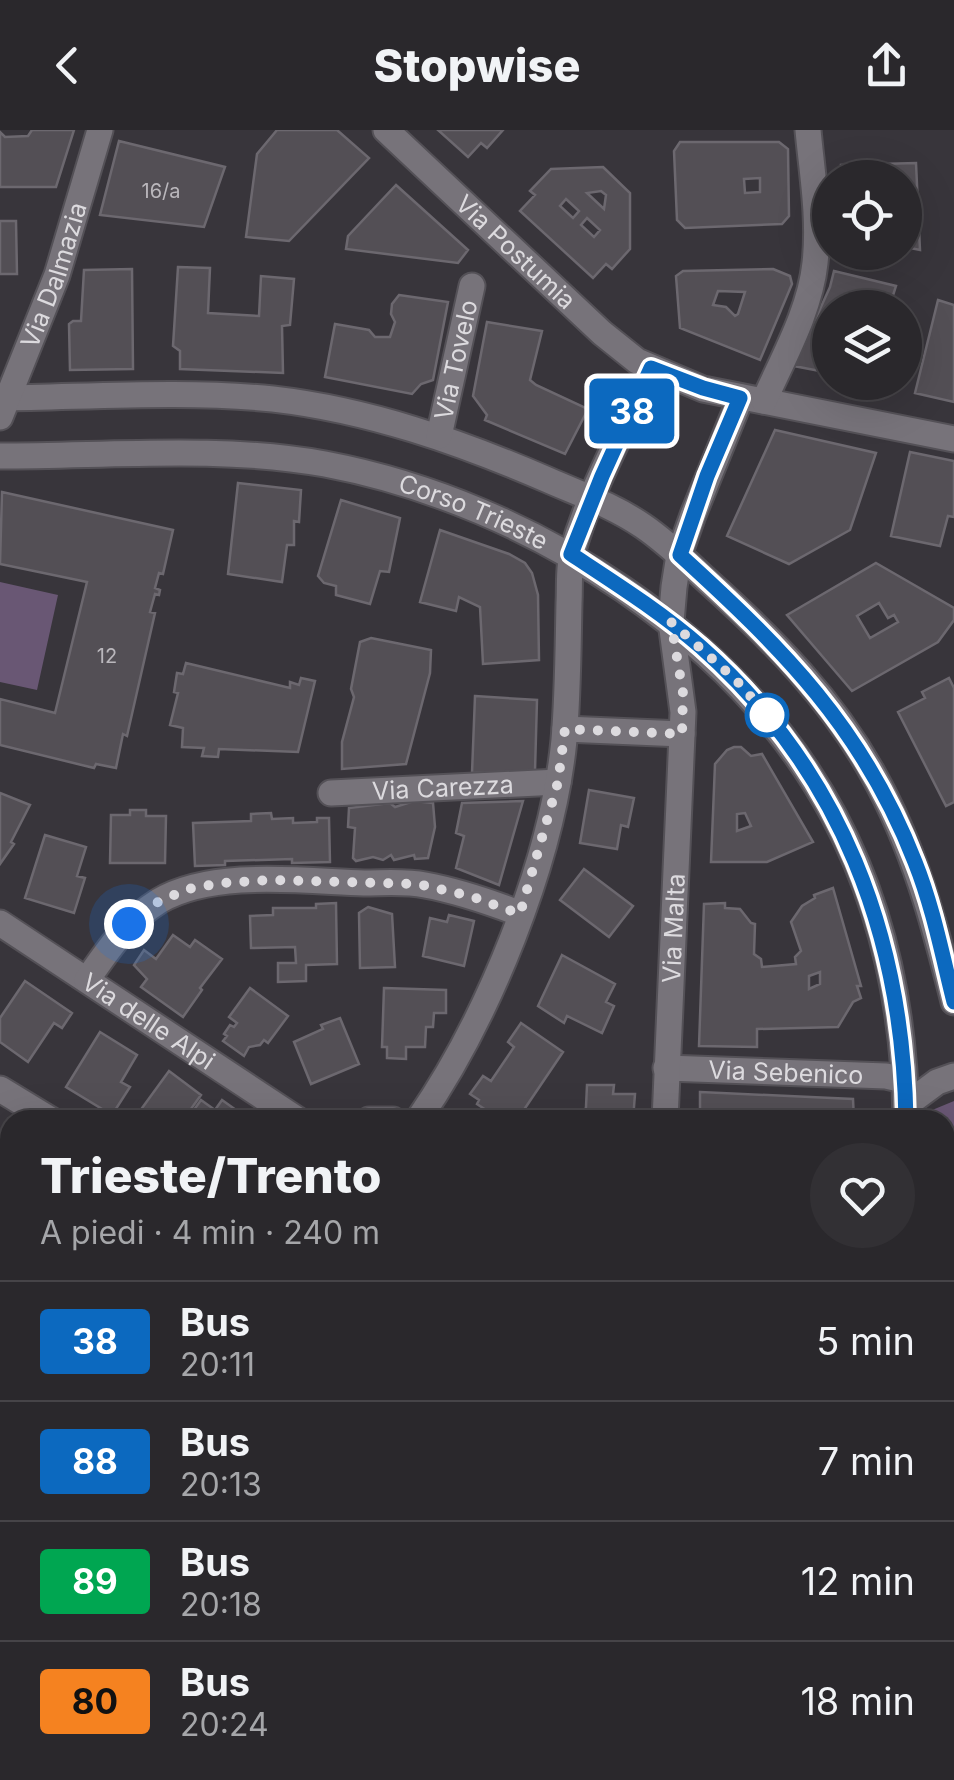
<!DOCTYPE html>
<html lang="it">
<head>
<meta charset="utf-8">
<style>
  body { margin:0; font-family:Inter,sans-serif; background:#323034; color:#f1f3f6; height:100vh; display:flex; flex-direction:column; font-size:38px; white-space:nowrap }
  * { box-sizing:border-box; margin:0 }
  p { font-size:32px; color:#a5a6a9 }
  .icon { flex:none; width:55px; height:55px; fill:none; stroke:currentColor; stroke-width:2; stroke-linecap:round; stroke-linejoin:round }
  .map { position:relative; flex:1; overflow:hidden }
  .panel { position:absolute; left:0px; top:980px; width:955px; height:670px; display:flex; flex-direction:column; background:#2a282c; border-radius:30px 30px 0 0; box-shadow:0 10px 40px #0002,0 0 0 2px #464448 }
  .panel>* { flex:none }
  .badge { padding:0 20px; border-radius:8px; font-size:35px; line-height:65px }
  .fabs { position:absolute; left:812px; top:30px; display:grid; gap:20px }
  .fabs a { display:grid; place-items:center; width:110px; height:110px; border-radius:50%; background:#2a282c; box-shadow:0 10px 40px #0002,0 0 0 2px #464448; font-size:50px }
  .you { position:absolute; width:50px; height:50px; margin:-25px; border:8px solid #fff; border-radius:50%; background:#1a73e8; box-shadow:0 0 0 15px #1a73e833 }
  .map>.badge { position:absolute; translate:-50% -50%; box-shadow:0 0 0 5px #fff }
  .round { display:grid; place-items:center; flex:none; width:105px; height:105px; border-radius:52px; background:#323034 }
  .summary { display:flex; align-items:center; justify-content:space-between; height:170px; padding:0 40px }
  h1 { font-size:48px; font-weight:800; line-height:75px }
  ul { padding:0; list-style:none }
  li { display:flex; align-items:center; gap:30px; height:120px; padding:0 40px; border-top:2px solid #464448 }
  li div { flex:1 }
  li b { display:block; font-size:38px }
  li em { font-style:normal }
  li .badge { min-width:110px; font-weight:700; text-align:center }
  header { display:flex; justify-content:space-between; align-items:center; height:130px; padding:0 40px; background:#2a282c; font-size:45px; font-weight:800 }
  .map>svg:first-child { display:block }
  .green { fill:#695774 }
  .building { fill:#534f55; stroke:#6c686f; stroke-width:2.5; fill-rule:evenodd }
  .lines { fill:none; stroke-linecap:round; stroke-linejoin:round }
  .minor-casing { stroke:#545157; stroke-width:29 }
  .path { stroke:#6c6a6f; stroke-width:5; stroke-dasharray:2.5 8; stroke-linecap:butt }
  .minor { stroke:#77737a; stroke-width:25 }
  .line-casing { stroke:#fff; stroke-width:22 }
  .line { stroke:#0c69bf; stroke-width:15 }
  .walk { stroke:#dcdade; stroke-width:10; stroke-dasharray:0 18 }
  .stop-dot { fill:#fff; stroke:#0c69bf; stroke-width:5 }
  .labels { text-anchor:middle; stroke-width:10; stroke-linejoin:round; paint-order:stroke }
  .number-label { font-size:20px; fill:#bab7bc }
  .street-label { font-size:25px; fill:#dcdade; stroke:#2e2b30 }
</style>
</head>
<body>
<header><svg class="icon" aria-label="back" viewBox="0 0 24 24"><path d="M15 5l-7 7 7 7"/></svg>Stopwise<svg class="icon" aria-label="share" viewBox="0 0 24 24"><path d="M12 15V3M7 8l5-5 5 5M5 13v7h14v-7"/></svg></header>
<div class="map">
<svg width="954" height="1650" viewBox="0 0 954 1650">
  <rect width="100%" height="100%" fill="#38353b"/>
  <!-- green -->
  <path class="green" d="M0,452l58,13 -21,95 -37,-8z
    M954,971v200l-9,-1v-180h-20v-7z
    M10,1095v57l-6,26 -4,2v-80z"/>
  <!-- building -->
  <path class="building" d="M32,0h42l-18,57h-56v-55l5,5 23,-1z
    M277,0h60l32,28 -80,83 -43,-4 11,-83z
    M438,0h65l-16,18 -6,-5 -13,14z
    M119,11l106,26 -21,60 -104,-12z
    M680,12h99l9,7 1,67 -7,8 -97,4 -8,-8 -3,-69zM760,48v14l-15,1 -1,-14z
    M916,33l4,87 -15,-3v-69h-64v-13z
    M603,37l27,26v56l-18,20 -6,-5 -13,14 -73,-67 15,-16 -5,-4 21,-22zM601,61l5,4 -2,14 -17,-16zM566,69l13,12 -6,7 -13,-12zM587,88l13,12 -6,7 -13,-12z
    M396,55l72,65 -10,13 -112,-14 2,-13z
    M0,91h16l1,53h-17z
    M178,137l32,1 -2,45 51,3 2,-40 33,3 -4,46 -8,1 1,47 -103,-4v-18l-7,-5z
    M132,139l1,100 -63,1 -1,-46 4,-3h8l3,-51z
    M773,139l17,7 2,8 -32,76 -80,-32 -4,-52 7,-5zM718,161l27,1 -7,22 -3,2 -9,-9 -13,-2z
    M834,141l62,15 -7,22h-59v65l-36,-7 36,-79z
    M399,165l49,7 -15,78 -12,4 -9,10 -87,-17 10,-53 34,6 6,7h15l5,-15 -4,-8 1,-10z
    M938,170l16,5v97l-39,-9z
    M487,192l55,9 -12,49 6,5 52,24 -23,45 -80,-34 2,-5 -14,-19z
    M775,300l101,23 -26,77 -61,34 -62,-28z
    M910,322l44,9v56l-6,-1 -8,30 -49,-10z
    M238,353l63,7 -2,32 -5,-1v24h-7l-5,37 -54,-8z
    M2,362l171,38 -10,44 -4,-1 -4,15 5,2 -1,5 -4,-1 -5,18 5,1 -28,123 -4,-2 -7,34 -20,-4 -2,4 -94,-23v-46l55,14 32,-131 -87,-18z
    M341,370l59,18 -11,54 -9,-1 -10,33 -34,-9v-9l-12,-3 -6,-7z
    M440,400l69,24 16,9 7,10 6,22 1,65 -56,4 -3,-57 -21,-10 -3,14 -36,-9z
    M876,433l78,45v12l-16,22 -86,49 -65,-76zM879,473l9,15 6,-3 4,7 -28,16 -13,-22z
    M371,508l60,12 -1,23 -24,91 -64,5v-27l12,-45 -3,-8 9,-47z
    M186,533l104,25v-6l9,3 2,-7 14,3 -17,71 -79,-3 -1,8 -16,-1 2,-8 -22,-1 1,-19 -13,-3 8,-32 -4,-1 3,-19 6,1z
    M949,548l5,10v114l-8,4 -48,-94 27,-14 -3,-6z
    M475,566l62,4 -2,71 -63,2z
    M734,617h7l10,9 11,-2 51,88 -46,20h-56l4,-98 12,-14zM745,683l6,13 -14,5v-17z
    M589,660l45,8 -6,29 -7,-2 -4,24 -37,-6z
    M0,663l30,12 -19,37 3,2 -14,20z
    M414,671l19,2 2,24 -7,31 -13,1 -1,-4 -20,5 -3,-5 -8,5 -10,-3 -17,4 -3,-3 2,-30 -7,-1 1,-19 41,-5 5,4z
    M523,671l-24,84 -43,-17 8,-32 -8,-3 6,-30z
    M130,680h16v6h20l-1,47h-55l1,-48h19z
    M271,683l1,6 21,-1v5l24,-1v-4h12l1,44 -38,1v-4l-67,2v4l-30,1 -2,-43 58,-2v-7z
    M45,705l41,12 -9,29 8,2 -11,35 -49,-15z
    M584,739l49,37 -24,31 -49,-37z
    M833,758l28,98h-4l4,12 -8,4 -15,25 -81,2v18l-58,-1 5,-142 21,-1v5l15,1 11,14 4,1 -1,30 7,5 1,8 34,-3 -1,-7 6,-6 -10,-29 11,-16 13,-8 -1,-3zM820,842v12l-11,5v-13z
    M336,773l1,61 -31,1v16l-28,1v-19h18l-1,-16 -44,1 -1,-32 23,-1v-7h43v-4z
    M368,777l24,7 3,53 -35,1 -1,-55z
    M449,785l25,6 -10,45 -41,-10 7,-38 17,4z
    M173,805l17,12 5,-7 27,19 -22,29 2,2 -19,27 -42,-30 6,-8 -13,-14 10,-15 12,9z
    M562,825l53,29 -9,18 8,4 -12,27 -35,-17 -3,7 -26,-17z
    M25,851l47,32 -10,15 -8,-5 -26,39 -28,-20v-24z
    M250,858l38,28 -20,27 -4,-3 -4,5 -11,2 -5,9 -21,-15 4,-5 -3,-2 6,-9 4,2 3,-4 -8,-6z
    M384,858l62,2v23h-12l-1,14h-7l-1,20h-19v12l-19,-1v-11h-5z
    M340,888l19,46 -48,20 -17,-42 29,-13 -2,-4z
    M521,893l42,29 -46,68 -13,-3 -3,3 -24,-16 2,-4 -9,-6 13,-18 8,5 23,-34 -6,-5z
    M100,902l37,23 -16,27 9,5 -18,28 -46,-28z
    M169,941l32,24 -18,25h-39l-7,-5z
    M587,955h27l-1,9h22l-2,26h-53l3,-1 3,-12z
    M700,962l153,7 1,21h-154z
    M201,970l14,10 7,-10 28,20h-51l-8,-6z
    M0,1215l10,1v64l-10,-2v-16l6,1 3,-13 -9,-2z
    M0,1297l10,2v68l-10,-2z
    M10,1393v59l-10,3v-59z
    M0,1514l10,2v35l-10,-2z
    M136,1640h61l-2,10h-60z
    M223,1640h57v7l-8,-1v4h-43l-7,-3z
    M630,1640h32l1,10h-31z
    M695,1640h33l1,10h-33z
    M768,1640h37l1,6 -36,4z
    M834,1640h50v10h-49z
    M591,1644l1,6h-36v-3z"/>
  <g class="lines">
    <!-- minor casing -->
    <g class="minor-casing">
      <g id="minor">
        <path id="s1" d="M386,0l216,203 35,28 66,28 251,50"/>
        <path d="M0,268c90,-1 183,-8 273,1 96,11 187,43 275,81 32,14 66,26 95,46 25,17 47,39 69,59 63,57 120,115 161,189 41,73 61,148 81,228"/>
        <path d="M764,271c19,-43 46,-90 51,-138 5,-44 -3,-90 -7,-133"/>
        <path id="s2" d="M0,287l57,-142 43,-145"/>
        <path id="s3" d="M439,306l33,-150"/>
        <path id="s4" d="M0,326c108,0 219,-11 325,8 106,20 210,65 298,125 190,130 280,301 283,531"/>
        <path d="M565,599l117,5"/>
        <path id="s5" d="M331,663l227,-11"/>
        <path id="s6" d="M0,793l298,197"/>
        <path d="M87,850c20,-29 41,-60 72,-79 54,-32 144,-20 205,-18 20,0 41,-2 61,2 33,6 65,17 96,29"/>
        <path id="s7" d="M666,938l220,8 18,4"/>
        <path d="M0,959l51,31"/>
        <path d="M906,975l31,-23 17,-6"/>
        <path d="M369,990h24"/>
        <path d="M418,990c70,-101 134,-258 146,-380 4,-46 4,-92 5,-137 1,-17 -1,-37 4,-53 18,-63 52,-122 78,-182"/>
        <path id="s8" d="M665,990l18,-408 -12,-90 3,-35 5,-32 14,-40 48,-118"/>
        <path d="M945,1211l9,1"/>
        <path d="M913,1640v10"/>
        <path d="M81,1650l3,-10"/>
      </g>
    </g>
    <!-- path -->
    <path class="path" d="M945,1631h9"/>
    <!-- minor -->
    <use href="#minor" class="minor"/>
  </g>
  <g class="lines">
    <!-- line casing -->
    <g class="line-casing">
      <path id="line" d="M906,990c-3,-184 -65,-349 -205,-473 -40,-35 -86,-64 -130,-93l31,-78 49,-108 52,20 37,10 -33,78 -27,79c103,94 183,173 235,307 18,45 27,92 39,140"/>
    </g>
    <!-- line -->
    <use href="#line" class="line"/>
    <!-- walk -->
    <path class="walk" d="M129,794l29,-22 30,-13 34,-6 49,-3 147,4 52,12 50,18 38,-132 7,-53 117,5 1,-41 -12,-71 65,58 31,35"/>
  </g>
  <!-- markers -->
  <circle class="stop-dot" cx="767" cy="585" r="20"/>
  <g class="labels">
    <!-- number labels -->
    <g class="number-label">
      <text x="161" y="68">16/a</text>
      <text x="107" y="533">12</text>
    </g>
    <!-- street labels -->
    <g class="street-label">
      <text dy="9" stroke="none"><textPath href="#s1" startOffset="178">Via Postumia</textPath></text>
      <text dy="9" stroke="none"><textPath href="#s2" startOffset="152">Via Dalmazia</textPath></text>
      <text dy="9" stroke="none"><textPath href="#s3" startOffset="78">Via Tovelo</textPath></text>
      <text dy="9" stroke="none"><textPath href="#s4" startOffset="482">Corso Trieste</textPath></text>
      <text dy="9" stroke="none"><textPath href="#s5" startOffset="112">Via Carezza</textPath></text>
      <text dy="9" stroke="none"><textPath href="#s8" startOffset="192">Via Malta</textPath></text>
      <text dy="9" stroke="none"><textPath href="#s6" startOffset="178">Via delle Alpi</textPath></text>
      <text dy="9" stroke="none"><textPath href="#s7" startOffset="120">Via Sebenico</textPath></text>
    </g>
  </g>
</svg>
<div class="fabs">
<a><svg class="icon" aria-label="locate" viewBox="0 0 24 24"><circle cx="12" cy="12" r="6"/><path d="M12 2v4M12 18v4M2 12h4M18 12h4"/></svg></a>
<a><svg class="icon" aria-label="layers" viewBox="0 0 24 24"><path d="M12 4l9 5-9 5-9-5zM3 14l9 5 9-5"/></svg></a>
</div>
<div class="you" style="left:129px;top:794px"></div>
<b class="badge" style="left:632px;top:281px;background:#0c69bf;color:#fff">38</b>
<section class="panel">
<div class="summary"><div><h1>Trieste/Trento</h1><p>A piedi · 4 min · 240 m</p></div><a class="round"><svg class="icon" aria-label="heart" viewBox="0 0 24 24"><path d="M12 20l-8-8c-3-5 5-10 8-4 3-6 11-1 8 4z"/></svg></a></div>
<ul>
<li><span class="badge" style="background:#0c69bf;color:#fff">38</span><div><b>Bus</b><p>20:11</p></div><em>5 min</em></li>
<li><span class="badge" style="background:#0c69bf;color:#fff">88</span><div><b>Bus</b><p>20:13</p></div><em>7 min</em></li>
<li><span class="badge" style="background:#00a651;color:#fff">89</span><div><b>Bus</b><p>20:18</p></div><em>12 min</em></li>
<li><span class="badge" style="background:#f58220;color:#111">80</span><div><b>Bus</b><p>20:24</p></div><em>18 min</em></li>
</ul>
</section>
</div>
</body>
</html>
